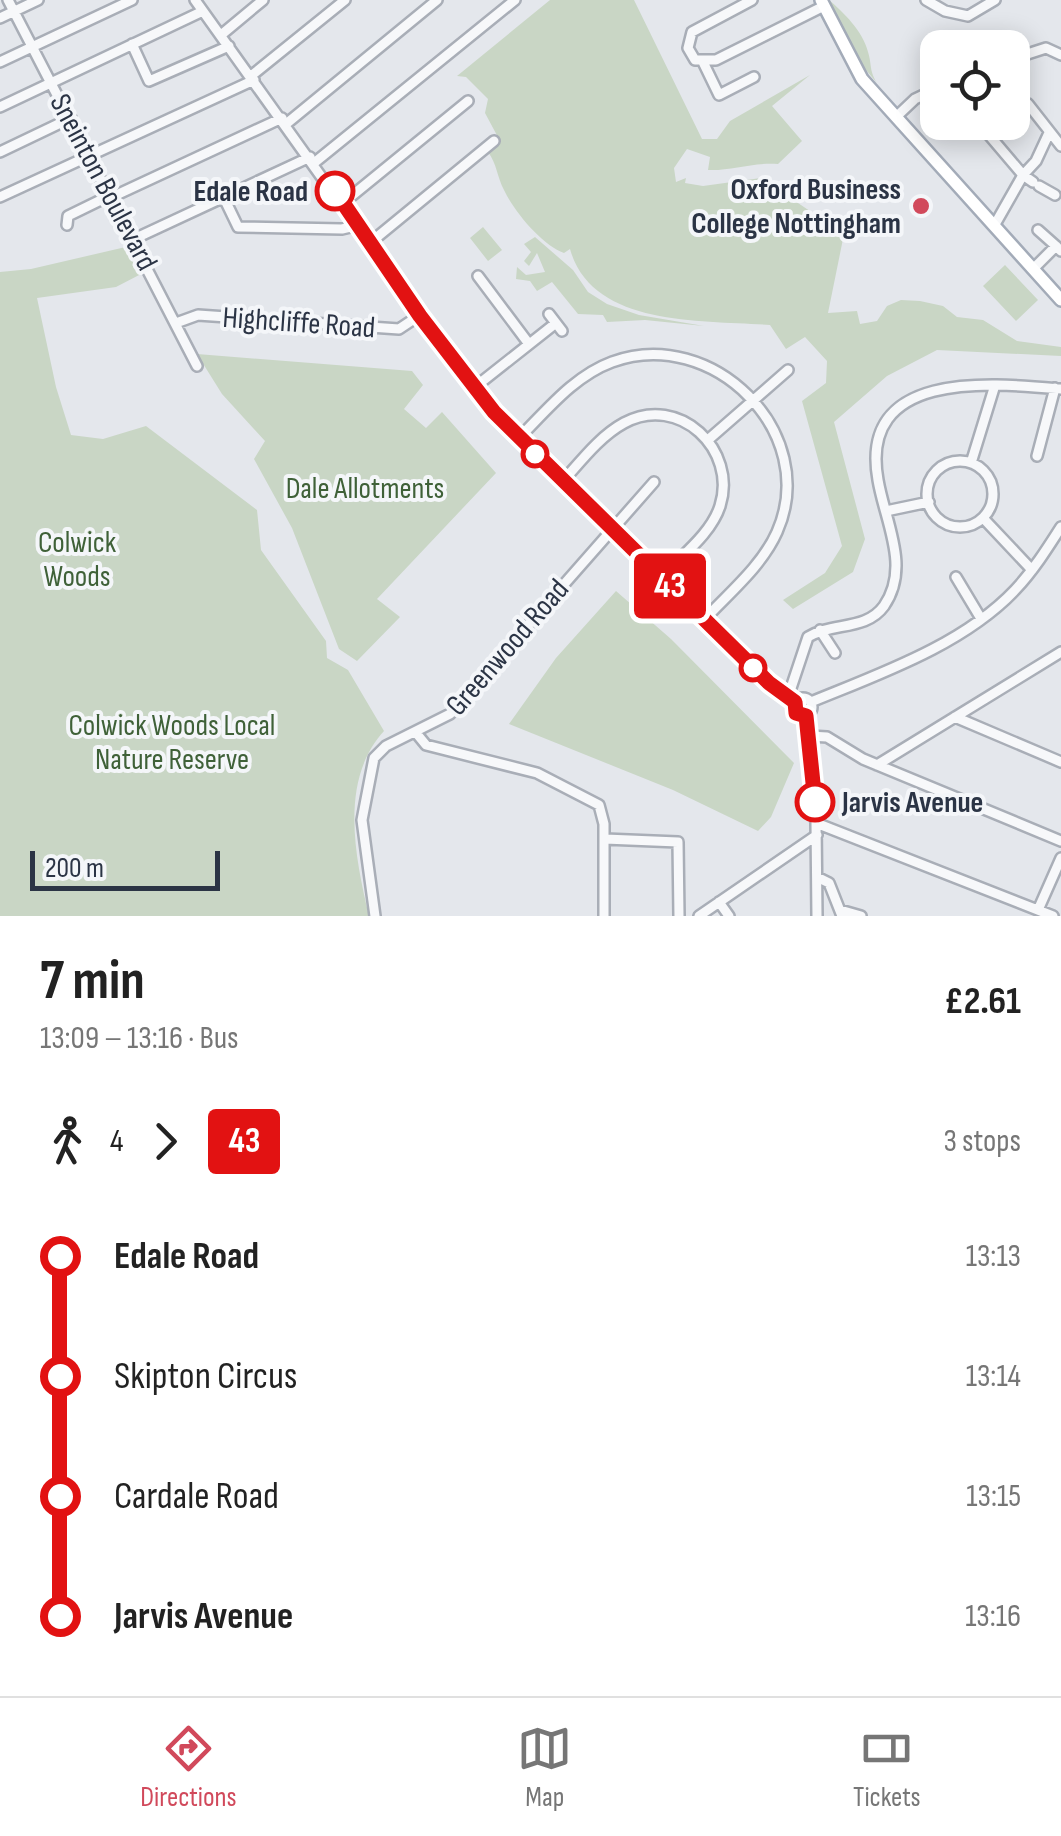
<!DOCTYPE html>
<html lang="en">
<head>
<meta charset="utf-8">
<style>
  body { margin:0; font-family:"Sofia Sans Condensed",sans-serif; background:#f6f6f6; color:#222; height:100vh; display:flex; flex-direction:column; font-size:38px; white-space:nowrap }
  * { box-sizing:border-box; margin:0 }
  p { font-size:32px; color:#767676 }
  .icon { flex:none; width:55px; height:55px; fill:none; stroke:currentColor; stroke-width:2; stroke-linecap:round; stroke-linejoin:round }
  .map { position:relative; height:916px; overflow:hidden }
  .side { display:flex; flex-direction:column; background:#fff; flex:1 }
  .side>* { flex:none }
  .badge { padding:0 20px; border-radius:8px; font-size:35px; line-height:65px }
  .buttons { position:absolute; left:920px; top:30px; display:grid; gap:20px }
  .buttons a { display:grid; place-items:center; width:110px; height:110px; border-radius:20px; background:#fff; box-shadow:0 5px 25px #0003; font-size:50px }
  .scale { position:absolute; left:30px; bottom:25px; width:190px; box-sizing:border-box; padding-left:10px; border:5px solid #2b3445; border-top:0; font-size:28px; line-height:35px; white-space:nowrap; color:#2b3445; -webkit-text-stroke:8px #f4f6f9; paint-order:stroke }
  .map>.badge { position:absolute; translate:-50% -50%; box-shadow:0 0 0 5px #fff }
  .legs { display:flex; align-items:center; gap:15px; height:110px; padding:0 40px; font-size:32px }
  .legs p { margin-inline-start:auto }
  .head { display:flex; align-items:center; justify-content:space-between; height:170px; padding:0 40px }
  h1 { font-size:55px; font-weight:700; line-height:75px }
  ul { padding:0 40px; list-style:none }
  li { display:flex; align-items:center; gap:35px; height:120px; font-size:38px }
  li i { display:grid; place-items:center; width:15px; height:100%; margin:0 12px; background:currentColor }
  li i::after { content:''; width:25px; height:25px; margin:-12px; border:8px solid; border-radius:50%; background:#fff }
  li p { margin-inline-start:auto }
  li:first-child i { background:linear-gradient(#0000 50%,currentColor 0) }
  li:last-child i { background:linear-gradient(currentColor 50%,#0000 0) }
  .menu { display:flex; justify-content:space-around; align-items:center; height:140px; border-top:2px solid #e0e0e0; background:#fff; font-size:28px; color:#767676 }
  .menu a { display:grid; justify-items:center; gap:5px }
  .menu .current { color:#d1495b }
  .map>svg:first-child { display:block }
  .green { fill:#c9d6c5 }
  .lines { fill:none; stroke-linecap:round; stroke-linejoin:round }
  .minor-casing { stroke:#a9aeb7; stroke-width:14 }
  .major-casing { stroke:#a3abb8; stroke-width:16 }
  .minor { stroke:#f7f8fa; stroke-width:9 }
  .major { stroke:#fff; stroke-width:11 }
  .line-1-casing { stroke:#fff; stroke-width:22 }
  .line-1 { stroke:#e21212; stroke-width:15 }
  .stop-1-dot { fill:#fff; stroke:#e21212; stroke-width:5 }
  .poi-dot { fill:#d1495b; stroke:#f4f6f9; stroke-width:4 }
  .labels { text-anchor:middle; stroke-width:8; stroke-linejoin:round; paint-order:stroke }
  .street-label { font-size:30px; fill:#2b3445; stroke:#f4f6f9 }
  .poi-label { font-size:30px; font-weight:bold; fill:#2b3445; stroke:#f4f6f9; text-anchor:end }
  .stop-label { font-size:30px; font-weight:bold; fill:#2b3445; stroke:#f4f6f9; text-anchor:end }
  .park-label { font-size:30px; fill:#3f6138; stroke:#f4f6f9 }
</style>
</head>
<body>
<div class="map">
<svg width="1061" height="916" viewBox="0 0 1061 916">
  <rect width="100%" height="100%" fill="#e4e7ec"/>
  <!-- green -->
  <path class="green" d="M550,0h84l68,139h15l13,-18 80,-46 -38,31 30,35 -24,23c-25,-2 -47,7 -70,6l2,-13 -23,-8 -13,19 2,14 10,-4 -1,5 18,3 58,-8 83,56 -16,79 29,-2 3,13 17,-3 10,-15 14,-6 19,1 23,5 14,11 26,3 34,21 44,6v9l-124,-6 -50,26 -53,46 31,117 -12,33 -60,37 -10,-9 42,-27 17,-27 -40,-145 24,-18 1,-22 -22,-24 -19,12 -16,-24c-66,-5 -178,3 -200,-76l-6,4c-20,-7 -48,-38 -60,-63 -7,-13 -7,-26 -16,-38l12,-11 -15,-28 3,-14 -22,-22 -9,-1z
    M829,0c14,12 34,31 39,52 4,13 1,18 9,31l-17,-20z
    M483,227l19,23 -14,11 -18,-23z
    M535,237l38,33 15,22 19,12 32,11 65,11 -59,-6 -38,2 -4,-7 -25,-1 -26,-32 -15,9 -7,-10 -14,-2 1,-12 9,8 19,-3 -8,-19 -8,13 -5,-5 7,-9 -7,-8z
    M130,246l13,27 -27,14 -79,11 19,89 15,48 32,4 43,-13 111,84 4,40 65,91 1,17 21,12 36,61c-45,49 -29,126 -15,185h-369v-644l31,-3z
    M1005,265l33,35 -22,21 -33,-35z
    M197,354l215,17 11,14 -19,24 22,19 16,-16 54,61 -119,126 23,18 -43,44 -18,-12 -47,-121 -38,-69 11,-18 -43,-47z
    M616,591l55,48 123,124 -23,54 -13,14 -85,-41 -164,-66 47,-66z"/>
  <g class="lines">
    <!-- minor casing -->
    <g class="minor-casing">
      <path id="minor" d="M8,0l189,366
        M195,0l225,315 74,96 236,235 65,56
        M752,0l-60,32 -4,16 7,12h21l108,-54
        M926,0l19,11 23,5 27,-16
        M0,18l38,-18
        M221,35l42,-35
        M132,44l17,37 80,-35
        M1012,59l34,-11 15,7
        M0,62l132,-62
        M703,62l16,33 35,-18
        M251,76l94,-76
        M1028,104l33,42
        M0,107l203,-96
        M896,117l19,-18 23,-11
        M978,122l45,53 -29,51
        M286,124l151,-124
        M0,152l71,-34
        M314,163l201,-163
        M1033,182l-10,-7 13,-14 13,-28
        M1039,186l16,9
        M0,197l254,-117
        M112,197l170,-79
        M224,198l14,29 104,2 17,-4
        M343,203l125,-102
        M67,225l1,-9 43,-21
        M1038,230l18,16
        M134,239l176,-82
        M371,242l123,-101
        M1034,268l22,-22 5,5
        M478,276l51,68
        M549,314l13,17
        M176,323l22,-8 201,14 21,-14
        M475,387l81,-64
        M519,438c28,-28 55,-62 93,-76 100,-37 209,71 165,170 -15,34 -48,61 -73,88
        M709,439l79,-69
        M1037,456l18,-68
        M927 494a33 33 0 1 1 66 0a33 33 0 1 1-66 0Z
        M971,463l24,-78
        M563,481c18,-20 37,-45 61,-58 55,-30 114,27 96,83 -9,28 -39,50 -58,71
        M886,511l43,-9
        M983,518l49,52
        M956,577l24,40
        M820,630l15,23
        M788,697l20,-60c24,-15 58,-6 76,-31 27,-39 1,-84 -6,-126 -20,-111 114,-97 183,-91
        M794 707a9 9 0 1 1 18 0a9 9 0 1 1-18 0Z
        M811,702c68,-28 152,-57 204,-112 18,-19 32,-41 46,-63
        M806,716l10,107 1,93
        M955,717l106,45
        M417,734l9,11 111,28 62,32 5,19v92
        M810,736l17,1 36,22 198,82
        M877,765l184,-113
        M816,823l237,93
        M605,839l73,3 1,74
        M817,877l12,6 13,33
        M719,902l10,14
        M840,910l21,6
        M1038,910l23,-52
        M375,916l-13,-96 12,-62 12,-12 64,-32 204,-232
        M699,916l118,-81"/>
    </g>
    <!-- major casing -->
    <g class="major-casing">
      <path id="major" d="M821,0l41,79 199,221"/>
    </g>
    <!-- minor -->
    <use href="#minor" class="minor"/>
    <!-- major -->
    <use href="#major" class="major"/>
  </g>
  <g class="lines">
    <!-- line-1 casing -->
    <g class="line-1-casing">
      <path id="line-1" d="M335,191l85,125 74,96 275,271 26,19 1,11 10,3 9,86"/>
    </g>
    <!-- line-1 -->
    <use href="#line-1" class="line-1"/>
  </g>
  <!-- markers -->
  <g class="stop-1-dot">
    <circle cx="335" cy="191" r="18"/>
    <circle cx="535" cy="454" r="12"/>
    <circle cx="753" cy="668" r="12"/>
    <circle cx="815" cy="802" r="18"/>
  </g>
  <circle class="poi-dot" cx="921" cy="206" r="10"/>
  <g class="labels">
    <!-- street labels -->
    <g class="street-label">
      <text transform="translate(104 182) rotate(62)" y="10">Sneinton Boulevard</text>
      <text transform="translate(299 322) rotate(4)" y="10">Highcliffe Road</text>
      <text transform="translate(507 647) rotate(-49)" y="10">Greenwood Road</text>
    </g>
    <!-- poi labels -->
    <g class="poi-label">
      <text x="901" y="199">Oxford Business<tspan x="901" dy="34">College Nottingham</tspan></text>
    </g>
    <!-- stop labels -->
    <g class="stop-label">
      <text x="308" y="201">Edale Road</text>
      <text x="842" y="812" text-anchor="start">Jarvis Avenue</text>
    </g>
    <!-- park labels -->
    <g class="park-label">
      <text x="365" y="498">Dale Allotments</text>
      <text x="77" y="552">Colwick<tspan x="77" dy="34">Woods</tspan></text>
      <text x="172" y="735">Colwick Woods Local<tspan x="172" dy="34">Nature Reserve</tspan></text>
    </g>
  </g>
</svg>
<div class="buttons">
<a><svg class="icon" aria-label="locate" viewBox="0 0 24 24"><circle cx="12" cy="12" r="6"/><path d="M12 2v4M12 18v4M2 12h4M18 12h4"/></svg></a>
</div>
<div class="scale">200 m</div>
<b class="badge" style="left:670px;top:586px;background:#e21212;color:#fff">43</b>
</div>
<section class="side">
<div class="head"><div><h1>7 min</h1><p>13:09 – 13:16 · Bus</p></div><b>£2.61</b></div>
<div class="legs"><svg class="icon" aria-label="walk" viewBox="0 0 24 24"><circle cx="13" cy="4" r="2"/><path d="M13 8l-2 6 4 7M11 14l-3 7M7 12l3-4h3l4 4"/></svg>4<svg class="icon" aria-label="forward" viewBox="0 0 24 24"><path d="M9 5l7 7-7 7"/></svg><b class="badge" style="background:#e21212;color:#fff">43</b><p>3 stops</p></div>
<ul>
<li><i style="color:#e21212"></i><b>Edale Road</b><p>13:13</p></li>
<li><i style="color:#e21212"></i><span>Skipton Circus</span><p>13:14</p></li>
<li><i style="color:#e21212"></i><span>Cardale Road</span><p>13:15</p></li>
<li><i style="color:#e21212"></i><b>Jarvis Avenue</b><p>13:16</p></li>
</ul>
</section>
<nav class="menu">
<a class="current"><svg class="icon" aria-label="directions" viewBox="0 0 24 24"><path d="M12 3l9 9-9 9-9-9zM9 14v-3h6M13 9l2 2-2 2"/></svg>Directions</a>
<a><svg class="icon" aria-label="map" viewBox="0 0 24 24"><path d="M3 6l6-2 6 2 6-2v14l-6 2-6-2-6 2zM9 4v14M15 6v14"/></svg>Map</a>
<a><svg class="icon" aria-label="tickets" viewBox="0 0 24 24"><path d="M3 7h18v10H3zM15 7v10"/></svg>Tickets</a>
</nav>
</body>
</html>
